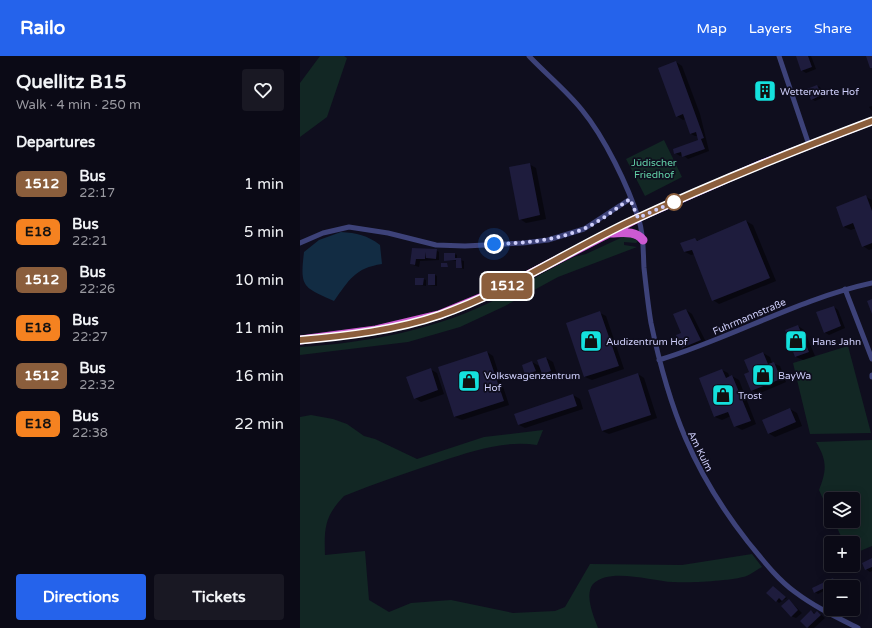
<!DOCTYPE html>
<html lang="en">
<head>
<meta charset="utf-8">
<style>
  body { margin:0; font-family:"Varela Round",sans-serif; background:#191823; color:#f1f3f6; height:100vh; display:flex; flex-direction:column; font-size:15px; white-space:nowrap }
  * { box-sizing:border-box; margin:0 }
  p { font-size:13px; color:#9a9aa1 }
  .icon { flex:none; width:22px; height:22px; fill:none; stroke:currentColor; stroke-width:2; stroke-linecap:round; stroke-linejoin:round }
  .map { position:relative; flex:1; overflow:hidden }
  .details { display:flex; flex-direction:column; background:#0b0a16; width:300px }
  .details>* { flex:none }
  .badge { padding:0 8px; border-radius:6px; font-size:14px; line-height:26px }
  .controls { position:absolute; left:524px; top:436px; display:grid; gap:8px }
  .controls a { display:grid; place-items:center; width:36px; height:36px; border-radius:4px; background:#0b0a16; box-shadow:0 2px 10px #0003,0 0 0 1px #2b2b35; font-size:20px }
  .you { position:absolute; width:20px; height:20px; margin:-10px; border:3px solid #fff; border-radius:50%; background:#1a73e8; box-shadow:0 0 0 6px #1a73e833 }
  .map>.badge { position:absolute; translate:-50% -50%; box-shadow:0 0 0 2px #fff }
  h2 { padding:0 16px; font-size:15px; line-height:36px }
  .round { display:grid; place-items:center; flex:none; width:42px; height:42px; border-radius:4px; background:#191823 }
  .headline { display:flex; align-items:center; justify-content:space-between; height:68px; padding:0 16px }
  h1 { font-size:19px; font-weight:700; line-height:30px }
  .action { display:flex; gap:8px; margin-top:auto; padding:8px 16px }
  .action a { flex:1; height:46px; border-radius:4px; background:#2563eb; color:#fff; font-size:16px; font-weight:700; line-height:46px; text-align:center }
  .action a+a { background:#191823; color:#f1f3f6 }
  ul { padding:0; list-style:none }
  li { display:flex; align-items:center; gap:12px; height:48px; padding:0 16px }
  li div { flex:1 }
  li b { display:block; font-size:15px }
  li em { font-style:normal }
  li .badge { min-width:44px; font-weight:700; text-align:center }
  header { display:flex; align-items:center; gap:24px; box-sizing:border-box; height:56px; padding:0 20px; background:#2563eb; color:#fff }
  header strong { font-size:19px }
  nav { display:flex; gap:22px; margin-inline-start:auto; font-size:14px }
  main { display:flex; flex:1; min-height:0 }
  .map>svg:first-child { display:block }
  .green { fill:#122724 }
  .water { fill:#122c43 }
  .shadow { fill:#0007 }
  .building { fill:#1e1c3d }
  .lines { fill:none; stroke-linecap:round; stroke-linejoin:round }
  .minor { stroke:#3d4279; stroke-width:5 }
  .primary { stroke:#a960f1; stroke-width:8 }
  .trunk { stroke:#cc5ad2; stroke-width:9 }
  .line-casing { stroke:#fff; stroke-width:9 }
  .line { stroke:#8b5e3c; stroke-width:6 }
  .walk { stroke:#cfcffb; stroke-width:4; stroke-dasharray:0 7.2 }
  .stop-dot { fill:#fff; stroke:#8b5e3c; stroke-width:2 }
  .labels { text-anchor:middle; stroke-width:3.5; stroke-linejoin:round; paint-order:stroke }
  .poi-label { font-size:10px; fill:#cfcffb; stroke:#0f0e1e; text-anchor:start }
  .park-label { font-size:10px; fill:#63d3a9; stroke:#0f0e1e }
  .street-label { font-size:10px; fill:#cfcffb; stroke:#0f0e1e }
</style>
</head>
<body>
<header>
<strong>Railo</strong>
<nav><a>Map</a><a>Layers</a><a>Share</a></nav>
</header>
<main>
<section class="details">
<div class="headline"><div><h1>Quellitz B15</h1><p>Walk · 4 min · 250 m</p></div><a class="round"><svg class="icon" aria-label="heart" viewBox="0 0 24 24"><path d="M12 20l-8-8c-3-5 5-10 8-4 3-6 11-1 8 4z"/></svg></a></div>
<h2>Departures</h2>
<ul>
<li><span class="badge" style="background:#8b5e3c;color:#fff">1512</span><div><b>Bus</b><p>22:17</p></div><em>1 min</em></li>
<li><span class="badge" style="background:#f58220;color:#111">E18</span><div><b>Bus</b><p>22:21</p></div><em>5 min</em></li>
<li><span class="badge" style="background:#8b5e3c;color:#fff">1512</span><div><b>Bus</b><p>22:26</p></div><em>10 min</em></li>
<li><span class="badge" style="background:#f58220;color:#111">E18</span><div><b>Bus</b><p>22:27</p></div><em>11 min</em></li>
<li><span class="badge" style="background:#8b5e3c;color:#fff">1512</span><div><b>Bus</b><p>22:32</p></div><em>16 min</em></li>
<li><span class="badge" style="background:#f58220;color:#111">E18</span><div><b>Bus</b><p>22:38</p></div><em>22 min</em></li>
</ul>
<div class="action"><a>Directions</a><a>Tickets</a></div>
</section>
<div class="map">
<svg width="572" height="572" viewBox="0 0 572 572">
  <rect width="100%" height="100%" fill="#0f0e1e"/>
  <!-- green -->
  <path class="green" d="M20,0h24l3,2 -20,59 -27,20v-54z
    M364,84l18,37 -37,19 -19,-37z
    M327,179l11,6 -2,2 -12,-1v3l13,2 -79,30 -53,29 -45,21 -52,15 -108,13v-8c68,-4 139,-18 199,-49 25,-13 49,-29 75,-41l12,-3z
    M548,290l23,87 -61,1 -17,-71z
    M11,359l22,4 14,5 17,12 11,3 42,20 67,-22 59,-7 -6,15c-32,-5 -65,6 -95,16 -33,11 -66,22 -98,35 -19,20 -20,31 -19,59l40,-4 4,49 20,12 22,-9 40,-3 62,13 42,-2 10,-4 25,-43 92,1 70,-11 10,13c-6,3 -13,9 -19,10 -15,4 -54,6 -70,5 -21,-1 -64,-15 -80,2 -9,11 1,33 5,44h-298v-211z
    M572,384v106l-19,8v-11h-9l-10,-22h19v-22h-22v17l-12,-26c8,-20 8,-30 -3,-48z"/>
  <!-- water -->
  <path class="water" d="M41,176c16,1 26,3 39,13l2,19c-27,4 -33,16 -48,37 -32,-14 -34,-14 -30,-49l15,-12z"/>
  <!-- shadow -->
  <path class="shadow" d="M497,0h14l5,13 -10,4 -5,-3z
    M376,6l6,4 18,48 9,37 -21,8 -5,-4 -3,1 -5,-3 25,-13 -2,-4h-3l-4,-2 -6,-15 -2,1 -6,-4z
    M517,30l3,1 4,10 -9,4 -3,-2z
    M473,31l3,2v6l-11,3 -6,-3 1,-5z
    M572,50v5l-3,-4z
    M229,108l7,4 10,51 -20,4 -6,-4z
    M566,141l6,3v49l-3,1 -6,-4 -7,-18 -5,2 -7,-3z
    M446,165l7,4 23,56 -57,23 -6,-4 -18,-46 -4,1 -6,-3 10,-13 4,2z
    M112,193l24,1 3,2v8l-19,1 -1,6 -3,-1 -5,-2z
    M154,198l3,1v4l7,2v8l-7,-2v-6l-12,-1z
    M135,219l2,1v10l-8,-1z
    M123,223l3,1v6l-10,-2z
    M534,251l4,3 7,18 -16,7 -5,-3z
    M386,254l6,4 15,30 -18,7 -7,-4z
    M300,257l6,3 18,53 -32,11 -7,-3 -18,-53z
    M498,270l6,4 11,26 -12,4 -7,-3 -10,-26z
    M187,296l6,4 16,49 -47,15 -7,-3 -16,-49z
    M463,297l7,4 2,6 8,3 6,16 -28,12 -6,-4 -2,-18z
    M246,302l7,4 4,12 -8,3 -8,-5 1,3 -9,3 -7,-4 6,-12 9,5z
    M130,313l7,4 7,21 -23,8 -6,-4z
    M422,314l6,3 2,5 2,-2 7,4 17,44 -14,6 -7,-4 -4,-10 -9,4 -7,-3 -15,-39z
    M338,318l6,4 13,40 -48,16 -7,-3z
    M273,339l7,4 3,10 -58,19 -6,-3z
    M490,353l7,4 5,13 -27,11 -7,-4z
    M572,503v12l-2,1 -4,-3z
    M533,523l4,5 -19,10 -3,-2z
    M468,537l16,3 3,2 -8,5z
    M489,544l13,13 -6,5 -5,-2z
    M536,553h11l-7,3z
    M511,555l5,3 2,-2 7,6 -11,10h-5l-8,-7z"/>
  <!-- building -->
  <path class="building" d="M496,0h12l4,11 -11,4z
    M566,0h6v12h-2z
    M376,5l28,77 -3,1 4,10 -23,8 -1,-5 -7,2 -1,-5 25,-9 -2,-8 -6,2 -7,-20 -7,3 -18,-49z
    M470,29l1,2 2,-1v7l-12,4 -1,-2 -2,1 -1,-4 2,-1v-2z
    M517,29l5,10 -11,5 -4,-11z
    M230,107l10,52 -21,5 -10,-53z
    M566,139l6,16v32l-10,4 -9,-24 -10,4 -7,-20z
    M446,164l24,58 -58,23 -20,-51 -8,2 -4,-9 15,-5 2,3z
    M112,192l25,1 -1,10 -10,-1v-6l-1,7h-9l-1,6 -5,-1z
    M144,197h11v5h6l1,10h-6v-8l-12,1z
    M141,207h6l1,4h-7z
    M128,218h7v11h-7z
    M115,222h9l-1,7h-8z
    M572,243v15l-5,-13z
    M534,250l7,20 -17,7 -8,-21z
    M386,253l15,31 -19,8 -6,-13 5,-2 -8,-19z
    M300,255l19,55 -35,11 -18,-54z
    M498,269l11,27 -14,5 -10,-27z
    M187,295l17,50 -50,16 -16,-50z
    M463,296l5,12 6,-2 7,17 -30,12 -7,-17 5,-2 -5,-12z
    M246,301l5,14 -9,3 -5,-14z
    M232,305l4,10 -11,4 -3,-10z
    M131,312l7,22 -24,9 -8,-22z
    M422,313l4,9 6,-3 19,46 -17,6 -6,-15 -14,5 -15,-39z
    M338,317l13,42 -49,16 -14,-41z
    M273,338l4,12 -59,19 -4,-11z
    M490,352l6,14 -28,12 -6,-14z
    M572,502v9l-7,3 -3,-7z
    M533,522l2,5 -21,10 -2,-5z
    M473,530l13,11 -4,4 -3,-3 -3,4 -10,-9z
    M489,543l9,11 -7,7 -10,-11z
    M511,554l3,4 3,-3 4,4 -14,13 -7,-7z"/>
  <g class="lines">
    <!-- minor -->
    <path class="minor" d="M229,0c17,18 38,35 53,54 23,28 46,76 57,110 5,16 4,32 5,48 2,18 4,37 7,55 18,86 42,149 97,219 14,17 29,37 47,50 20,15 41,25 63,36
      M479,0l30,89
      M0,187l23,-10 26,-6 39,6 48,12 29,1 58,-3 25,-3 36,-11 46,-30
      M545,233l27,70
      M359,304c73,-22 139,-61 213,-77
      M572,321v-2"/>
    <!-- primary -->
    <path class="primary" d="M338,162l123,-54 111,-43"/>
    <!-- trunk -->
    <path class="trunk" d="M311,177c11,0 24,-3 32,7
      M0,284l76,-10 63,-15 56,-23 143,-74"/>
  </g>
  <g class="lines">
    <!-- line casing -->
    <g class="line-casing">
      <path id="line" d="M0,284c47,-4 96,-10 140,-25 66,-23 126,-63 189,-93 80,-37 161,-70 243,-101"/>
    </g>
    <!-- line -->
    <use href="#line" class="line"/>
    <!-- walk -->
    <path class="walk" d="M194,188c30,-1 61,-3 89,-15 17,-7 32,-20 47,-30l8,19 38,-17 -2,1"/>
  </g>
  <!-- icons -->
  <defs>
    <g id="building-square" transform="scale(1.15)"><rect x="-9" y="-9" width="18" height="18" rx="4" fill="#14e1dd" stroke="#0f0e1e"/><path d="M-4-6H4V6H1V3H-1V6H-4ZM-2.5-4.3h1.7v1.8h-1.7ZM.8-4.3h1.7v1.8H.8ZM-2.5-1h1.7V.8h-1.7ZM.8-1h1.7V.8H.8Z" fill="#111"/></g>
    <g id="shop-square" transform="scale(1.15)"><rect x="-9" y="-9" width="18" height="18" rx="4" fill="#14e1dd" stroke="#0f0e1e"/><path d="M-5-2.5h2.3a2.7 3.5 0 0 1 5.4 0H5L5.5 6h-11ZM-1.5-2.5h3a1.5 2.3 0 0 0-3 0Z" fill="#111"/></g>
  </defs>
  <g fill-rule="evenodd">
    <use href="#building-square" x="465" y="35"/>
    <use href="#shop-square" x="291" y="285"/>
    <use href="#shop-square" x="496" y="285"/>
    <use href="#shop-square" x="463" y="319"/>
    <use href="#shop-square" x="169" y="325"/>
    <use href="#shop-square" x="423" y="339"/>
  </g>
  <!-- markers -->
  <circle class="stop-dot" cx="374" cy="146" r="8"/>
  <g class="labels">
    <!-- poi labels -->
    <g class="poi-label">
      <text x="480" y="39">Wetterwarte Hof</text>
      <text x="306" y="289">Audizentrum Hof</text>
      <text x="512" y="289">Hans Jahn</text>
      <text x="184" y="323">Volkswagenzentrum<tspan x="184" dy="12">Hof</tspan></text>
      <text x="478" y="323">BayWa</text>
      <text x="438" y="343">Trost</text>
    </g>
    <!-- park labels -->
    <g class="park-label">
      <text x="354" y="110">Jüdischer<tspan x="354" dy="12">Friedhof</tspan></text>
    </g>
    <!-- street labels -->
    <g class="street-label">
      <text transform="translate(449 260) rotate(-23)" y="4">Fuhrmannstraße</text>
      <text transform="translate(401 395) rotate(64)" y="4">Am Kulm</text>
    </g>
  </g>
</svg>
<div class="controls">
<a><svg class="icon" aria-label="layers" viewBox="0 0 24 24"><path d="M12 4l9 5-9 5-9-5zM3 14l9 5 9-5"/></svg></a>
<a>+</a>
<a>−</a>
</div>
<div class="you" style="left:194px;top:188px"></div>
<b class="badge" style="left:207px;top:230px;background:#8b5e3c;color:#fff">1512</b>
</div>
</main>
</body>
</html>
